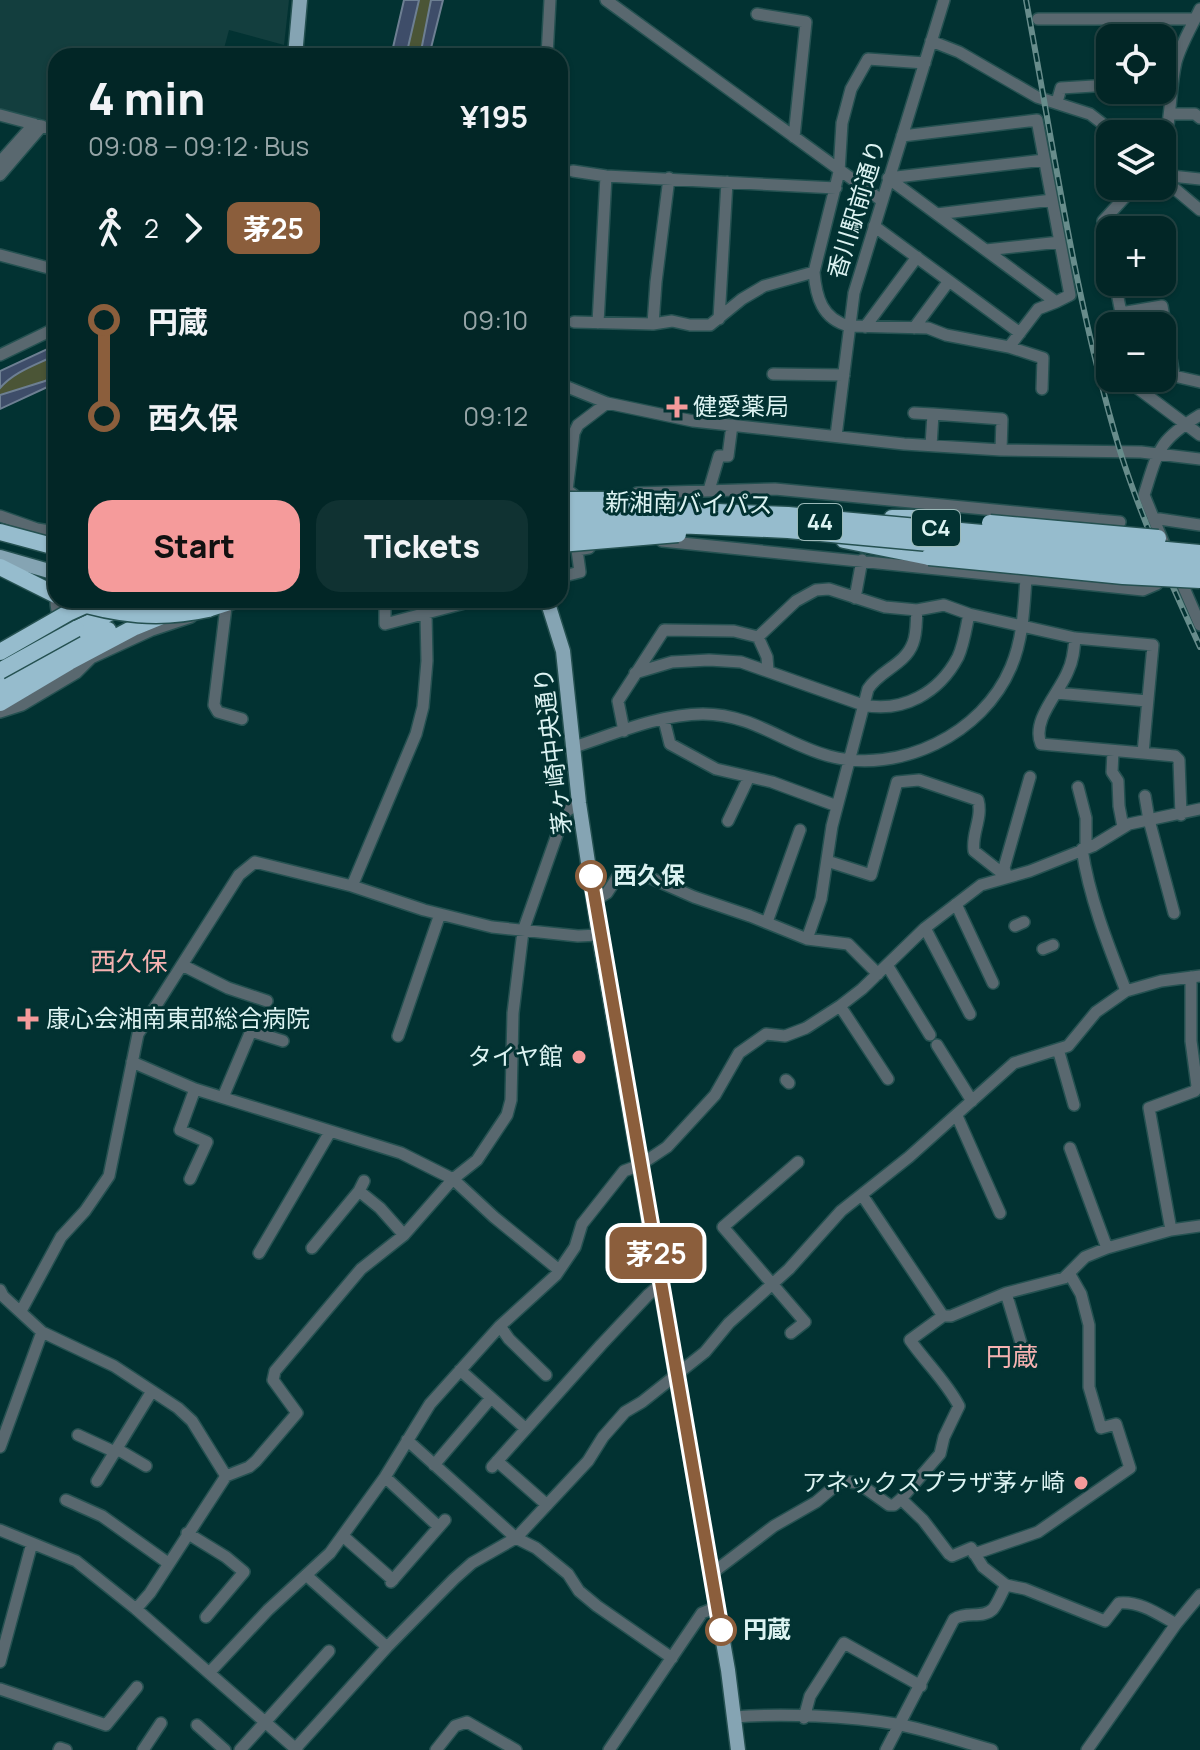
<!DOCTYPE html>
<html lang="en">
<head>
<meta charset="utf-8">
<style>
  body { margin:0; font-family:Manrope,"Noto Sans JP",sans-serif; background:#103232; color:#f1f3f6; height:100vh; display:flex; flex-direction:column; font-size:30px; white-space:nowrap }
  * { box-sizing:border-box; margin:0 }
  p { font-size:26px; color:#96a5a7 }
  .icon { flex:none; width:44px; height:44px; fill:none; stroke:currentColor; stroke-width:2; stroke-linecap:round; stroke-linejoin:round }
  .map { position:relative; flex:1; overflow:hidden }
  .panel { position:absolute; left:48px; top:48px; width:520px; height:560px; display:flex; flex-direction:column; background:#022626; border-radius:24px; box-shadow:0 2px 6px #0004,0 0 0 2px #234343 }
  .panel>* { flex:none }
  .badge { padding:0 16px; border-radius:12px; font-size:28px; line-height:52px }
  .controls { position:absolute; left:1096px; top:24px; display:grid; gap:16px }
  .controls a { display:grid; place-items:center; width:80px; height:80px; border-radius:16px; background:#022626; box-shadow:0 2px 6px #0004,0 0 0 2px #234343; font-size:40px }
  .map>.badge { position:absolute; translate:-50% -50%; box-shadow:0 0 0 4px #fff }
  .legs { display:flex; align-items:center; gap:12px; height:88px; padding:0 40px; font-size:26px }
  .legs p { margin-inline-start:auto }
  .summary { display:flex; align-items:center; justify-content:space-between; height:136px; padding:0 40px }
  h1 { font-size:44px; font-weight:800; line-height:60px }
  .cta { display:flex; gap:16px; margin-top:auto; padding:16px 40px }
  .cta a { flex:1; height:92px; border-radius:24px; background:#f59b9b; color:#111; font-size:32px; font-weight:800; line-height:92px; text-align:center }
  .cta a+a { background:#103232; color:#f1f3f6 }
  ul { padding:0 40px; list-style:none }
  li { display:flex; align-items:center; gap:28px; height:96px; font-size:30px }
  li i { display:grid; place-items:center; width:12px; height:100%; margin:0 10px; background:currentColor }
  li i::after { content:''; width:20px; height:20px; margin:-10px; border:6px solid; border-radius:50%; background:#022626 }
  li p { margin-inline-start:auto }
  li:first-child i { background:linear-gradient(#0000 50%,currentColor 0) }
  li:last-child i { background:linear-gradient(currentColor 50%,#0000 0) }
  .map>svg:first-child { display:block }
  .built { fill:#133e3e }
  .green { fill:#4b5536 }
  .water { fill:#3e4d69; stroke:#6d7f92; stroke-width:2 }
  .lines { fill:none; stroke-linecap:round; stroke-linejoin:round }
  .minor-casing { stroke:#255151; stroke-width:14 }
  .major-casing { stroke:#255151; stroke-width:17 }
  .highway-casing { stroke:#255151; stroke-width:19 }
  .minor { stroke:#59686f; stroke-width:11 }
  .major { stroke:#85a4b3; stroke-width:14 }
  .highway { stroke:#96bccd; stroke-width:16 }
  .rail-casing { stroke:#678c8b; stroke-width:6 }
  .rail { stroke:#023232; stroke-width:3; stroke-dasharray:9; stroke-linecap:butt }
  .highway-bridge-casing { stroke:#255151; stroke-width:19; stroke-linecap:butt }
  .highway-bridge { stroke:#96bccd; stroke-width:16 }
  .line-1-casing { stroke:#fff; stroke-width:18 }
  .line-1 { stroke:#8b5e3c; stroke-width:12 }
  .poi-dot { fill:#f59b9b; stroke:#023232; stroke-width:3 }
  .stop-1-dot { fill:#fff; stroke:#8b5e3c; stroke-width:4 }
  .labels { text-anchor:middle; stroke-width:6; stroke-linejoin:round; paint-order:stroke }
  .shield { fill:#023232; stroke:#9bb9b8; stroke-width:2 }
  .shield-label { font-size:22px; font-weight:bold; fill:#dcf3f2 }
  .street-label { font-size:24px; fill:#dcf3f2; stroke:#023232 }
  .poi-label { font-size:24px; fill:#dcf3f2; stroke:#023232; text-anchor:start }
  .stop-label { font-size:24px; font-weight:bold; fill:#dcf3f2; stroke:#023232; text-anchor:start }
  .neighbourhood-label { font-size:26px; fill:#f6b2b1; stroke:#023232 }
</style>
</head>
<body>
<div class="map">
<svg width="1200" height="1750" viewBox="0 0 1200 1750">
  <rect width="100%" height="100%" fill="#023232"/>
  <!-- built -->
  <path class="built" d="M0,0h289l-5,45 -55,-15 -7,26h-166v67l-56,-14z"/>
  <!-- green -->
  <path class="green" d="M419,0h12l-11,56h-14z
    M56,355v19l-11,8 -45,13v-7c15,-17 36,-23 56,-33z"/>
  <!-- water -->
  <path class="water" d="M404,0h15l-13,56h-15z
    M431,0h12l-14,56h-9z
    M56,345v10c-20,10 -41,16 -56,33v-17z
    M56,374v9l-56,26v-14l45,-14z"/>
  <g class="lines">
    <!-- minor casing -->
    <g class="minor-casing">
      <path id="minor" d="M606,0l275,200
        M757,14l49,8 -12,115
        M1038,19h157
        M1139,20l1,18
        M931,41l28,11 78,45 53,17 26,20
        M547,56l3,-56
        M1057,102l4,-14 49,-3
        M1171,114h24l5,4
        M0,115l56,15
        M902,136l135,-16 33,175 -14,7 -168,-124 156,-18
        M1162,151c10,-30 7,-59 14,-89 5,-18 16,-36 24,-53
        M0,162l34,-38
        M573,171l33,5 230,12
        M0,175l42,-49
        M1162,175l38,4
        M1162,178l38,32
        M937,214l115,-14
        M874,226l146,107
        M986,250l74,-8
        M0,255l56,15
        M1110,258l-7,-37 32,-35
        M814,272l25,-100 3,-49 9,-34 17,-30 57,4
        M1115,282l6,31 41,-7 12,70 26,6
        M719,319l8,-137
        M574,322l79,2 19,-3 18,4h20l32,-26 22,-13 50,-14c2,25 8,47 35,54l79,2 18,7 63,12 29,-38 18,-7
        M598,323l8,-147
        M653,324l3,-42 13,-104
        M865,327l52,-70
        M914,328l35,-47
        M1009,347l34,11 -1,31
        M0,355l56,-27
        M773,374l71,1
        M1124,378l76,57
        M560,384l47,19 86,18 211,23 97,6 140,2 59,7
        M914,413l19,1
        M836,436l18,-143 90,-293
        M931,446l2,-32 69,5 -1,31
        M709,490l10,-34h9l4,-31
        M637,493l138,-4 323,31 -1,17
        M574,503v-8l-7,-5 7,-57 4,-8 29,-22
        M0,516l37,13 19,3
        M1153,518l47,7
        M1098,520l22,2
        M662,538v3l481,49 14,-6
        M1164,544l-20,-49c14,-44 14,-55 56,-80
        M1178,574l22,51
        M560,577l20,-5 -3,-22 12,-2
        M855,598l7,-38
        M56,600c-1,15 10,28 6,41
        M385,600v24l91,-24
        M226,607l-12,98 4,7 24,7
        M758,637l9,20 1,14
        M1075,638c-1,12 -2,23 -7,33 -8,21 -37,49 -27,73l102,9
        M635,673l37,-11 37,-2 32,2 122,43c40,8 76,-12 95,-48 6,-13 8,-29 11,-43
        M1056,693l91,8
        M0,712l22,-7 54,-32 15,-15 61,-28 39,-13
        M664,720l6,24 46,25 56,13 65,24
        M624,731l-6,-30 46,-71 70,1 24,6 38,-36 20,-11 13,-1 56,18 32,3 27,-5 25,9 106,24 78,7 -10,108 32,3 4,4 2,55
        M574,747c40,-13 86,-33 129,-33 50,0 81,30 126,42 70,19 154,-22 182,-89 12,-28 13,-59 15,-89
        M1113,751l-1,21 6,9 1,25 4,21
        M1078,787l8,31v30
        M1145,796l4,24 25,93
        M728,821l21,-44
        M1082,849c7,48 26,96 44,142
        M827,861l44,14 26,-93 22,-2 59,20c5,18 -7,34 -4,51l33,26
        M1007,877l-3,-9 26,-91
        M352,886l64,-152 7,-27 4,-46 -1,-46
        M595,900l12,-7 13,-20 17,-1 57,25 56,19 57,23 41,5 30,30
        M956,904l37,79
        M767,922l33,-92
        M1015,926l9,-4
        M925,928l45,86
        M807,939l14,-40 11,-73 36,-137c12,-19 37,-24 45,-46 4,-10 3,-22 4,-33
        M1043,949l10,-4
        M182,965l46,23 39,13
        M887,965l43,70
        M840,1006l48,73
        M398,1036l42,-122
        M937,1045l35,56
        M1058,1049l16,56
        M132,1062l63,27 206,64 52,26 41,38 65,53
        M786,1080l3,3
        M223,1097l28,-66 32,10
        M957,1116l43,97
        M1070,1148l37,100
        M190,1179l17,-37 -27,-12 15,-41
        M359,1191l21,17 24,27
        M862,1195l81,121
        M1171,1230l-22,-122 46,-17 2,-5 -6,-45v-64
        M312,1248l47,-57 5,-10
        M259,1253l71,-121
        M0,1290l3,6 39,36 72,34 64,42 14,13 34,55 -76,117 -14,16
        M1006,1293l18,60
        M21,1311l40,-74 24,-26 24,-35 29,-142 101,-159 16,-13 97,24 72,24 68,17 86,9 21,-1
        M500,1326l9,13 37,36
        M791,1333l14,-11 -82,-95 75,-65
        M460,1370l66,59
        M78,1435l37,17
        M407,1440l109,98 20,10 32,26 11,17 18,15 75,52
        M0,1447l42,-115
        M117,1449l29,17
        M497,1461l50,44
        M434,1465l57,-67
        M492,1467l109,-122 47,-50 13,-11
        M226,1476l23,-9 7,-6 41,-48 -24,-33 2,-9 86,-102 43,-34 49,-56 24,-19 30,-45 4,-15 2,-87 10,-82 42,-119 14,-9
        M385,1477l54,50
        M97,1481l55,-90
        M901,1499l22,21 26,34 3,2 19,-8 12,19 23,18 19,4 80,32 14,-18c21,-2 39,11 57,21
        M66,1500l36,16 66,47
        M0,1530l76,31 60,48 161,141
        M187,1533l39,24 18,15 -38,45
        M343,1536l50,44
        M974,1554l64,-22 92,-64 -14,-44 -15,4 -12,-41v-62l-8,-31 -12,-21
        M711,1574l63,-48 42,-24 25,-21 17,2 31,22h5l7,-6 39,-45 4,-17 15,-31c-13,-25 -33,-43 -49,-66l33,-24h8l55,-23 58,-15 21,-21 22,-9 64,-18 29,-4
        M306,1575l81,72
        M391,1582l54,-62
        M0,1662l32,-119
        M209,1673l59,-63 62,-57 55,-76 45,-73 70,-78 56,-51 19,-28 7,-23 42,-53 16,-6 27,-18 48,-52 24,-42 27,-19 19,2 21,-8 34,-22 22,-17 63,-61 56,-43 49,-14 63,-25 36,-22 71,-15
        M0,1689l106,36 31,-38
        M735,1717c46,-4 115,-1 161,7 32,6 64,17 96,26
        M804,1718l6,-22 34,-53 77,43
        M197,1725l28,25
        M295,1749l92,-102 67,-68 18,-16 44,-25 72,-77 15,-24 22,-25 17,-10 63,-50 24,-29 60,-54 52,-58 68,-54 105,-94 54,-17 28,-34 30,-21 35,-10 39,-5
        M59,1750l1,-2 6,2
        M143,1750l18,-27
        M240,1750l89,-99
        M436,1750l19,-24 12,-4 49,28
        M609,1750l93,-137 15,-6
        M886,1750l68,-131c12,-8 29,0 39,-10 5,-6 9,-17 13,-24
        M1087,1750l89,-126 24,-29"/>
    </g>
    <!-- major casing -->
    <g class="major-casing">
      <path id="major" d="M295,56l5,-56
        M0,557l56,16
        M547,600l16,51 16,152 20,132 129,735 10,80"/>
    </g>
    <!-- highway casing -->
    <g class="highway-casing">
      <path id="highway" d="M892,518h40
        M844,540l85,17
        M0,567l56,28
        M208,609l28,-9
        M76,629l61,-29
        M0,688l61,-35 47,-23
        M0,703l69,-41 66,-35 66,-27"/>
    </g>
    <!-- minor -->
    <use href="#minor" class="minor"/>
    <!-- major -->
    <use href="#major" class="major"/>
    <!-- highway -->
    <use href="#highway" class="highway"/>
    <!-- rail casing -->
    <g class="rail-casing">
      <path id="rail" d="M1026,0c28,150 50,305 94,451 21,67 51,132 80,196"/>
    </g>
    <!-- rail -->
    <use href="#rail" class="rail"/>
    <!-- highway-bridge casing -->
    <g class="highway-bridge-casing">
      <path id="highway-bridge" d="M560,500h90
        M560,513l111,-3 117,5 412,38
        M990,523l168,15
        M560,528l114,-3 114,5 412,38
        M0,532l56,15
        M560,544l118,-10
        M929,557l194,19 77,4
        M69,600c47,15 91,20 139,9
        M0,652l68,-39 22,-10
        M0,671l76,-42"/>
    </g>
    <!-- highway-bridge -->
    <use href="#highway-bridge" class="highway-bridge"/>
  </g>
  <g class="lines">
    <!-- line-1 casing -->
    <g class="line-1-casing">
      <path id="line-1" d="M591,876l130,754"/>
    </g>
    <!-- line-1 -->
    <use href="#line-1" class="line-1"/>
  </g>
  <!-- markers -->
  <g class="poi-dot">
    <path d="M673 395h8v8h8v8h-8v8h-8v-8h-8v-8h8z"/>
    <path d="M24 1007h8v8h8v8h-8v8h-8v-8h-8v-8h8z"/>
    <circle cx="579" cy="1057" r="8"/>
    <circle cx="1081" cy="1483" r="8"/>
  </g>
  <g class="stop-1-dot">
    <circle cx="591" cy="876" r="14"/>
    <circle cx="721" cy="1630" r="14"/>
  </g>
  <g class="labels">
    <!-- shield labels -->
    <g class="shield">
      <rect x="798" y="504" width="44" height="36" rx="6"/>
      <rect x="912" y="510" width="48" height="36" rx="6"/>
    </g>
    <g class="shield-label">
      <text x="820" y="530">44</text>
      <text x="936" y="536">C4</text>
    </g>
    <!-- street labels -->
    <g class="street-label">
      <text transform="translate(857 209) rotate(-73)" y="8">香川駅前通り</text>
      <text transform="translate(689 504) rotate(1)" y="8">新湘南バイパス</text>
      <text transform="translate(553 751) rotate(-97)" y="8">茅ヶ崎中央通り</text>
    </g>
    <!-- poi labels -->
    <g class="poi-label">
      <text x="693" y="415">健愛薬局</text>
      <text x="46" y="1027">康心会湘南東部総合病院</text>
      <text x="563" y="1065" text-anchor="end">タイヤ館</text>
      <text x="1065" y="1491" text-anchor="end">アネックスプラザ茅ヶ崎</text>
    </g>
    <!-- stop labels -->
    <g class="stop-label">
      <text x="613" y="884">西久保</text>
      <text x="743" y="1638">円蔵</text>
    </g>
    <!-- neighbourhood labels -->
    <g class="neighbourhood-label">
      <text x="129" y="971">西久保</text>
      <text x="1012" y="1366">円蔵</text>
    </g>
  </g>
</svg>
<div class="controls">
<a><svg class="icon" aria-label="locate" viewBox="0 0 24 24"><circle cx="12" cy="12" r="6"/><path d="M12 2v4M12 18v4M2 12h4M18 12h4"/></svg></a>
<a><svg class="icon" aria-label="layers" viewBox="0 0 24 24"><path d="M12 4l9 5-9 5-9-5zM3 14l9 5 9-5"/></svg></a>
<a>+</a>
<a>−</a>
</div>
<b class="badge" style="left:656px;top:1253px;background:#8b5e3c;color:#fff">茅25</b>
<section class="panel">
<div class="summary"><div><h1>4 min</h1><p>09:08 – 09:12 · Bus</p></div><b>¥195</b></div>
<div class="legs"><svg class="icon" aria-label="walk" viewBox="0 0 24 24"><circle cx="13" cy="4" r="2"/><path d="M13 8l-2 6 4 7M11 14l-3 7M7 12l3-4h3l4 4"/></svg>2<svg class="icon" aria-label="forward" viewBox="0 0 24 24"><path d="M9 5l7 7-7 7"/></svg><b class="badge" style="background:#8b5e3c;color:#fff">茅25</b></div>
<ul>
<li><i style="color:#8b5e3c"></i><b>円蔵</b><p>09:10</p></li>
<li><i style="color:#8b5e3c"></i><b>西久保</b><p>09:12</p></li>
</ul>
<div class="cta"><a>Start</a><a>Tickets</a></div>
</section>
</div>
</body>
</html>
